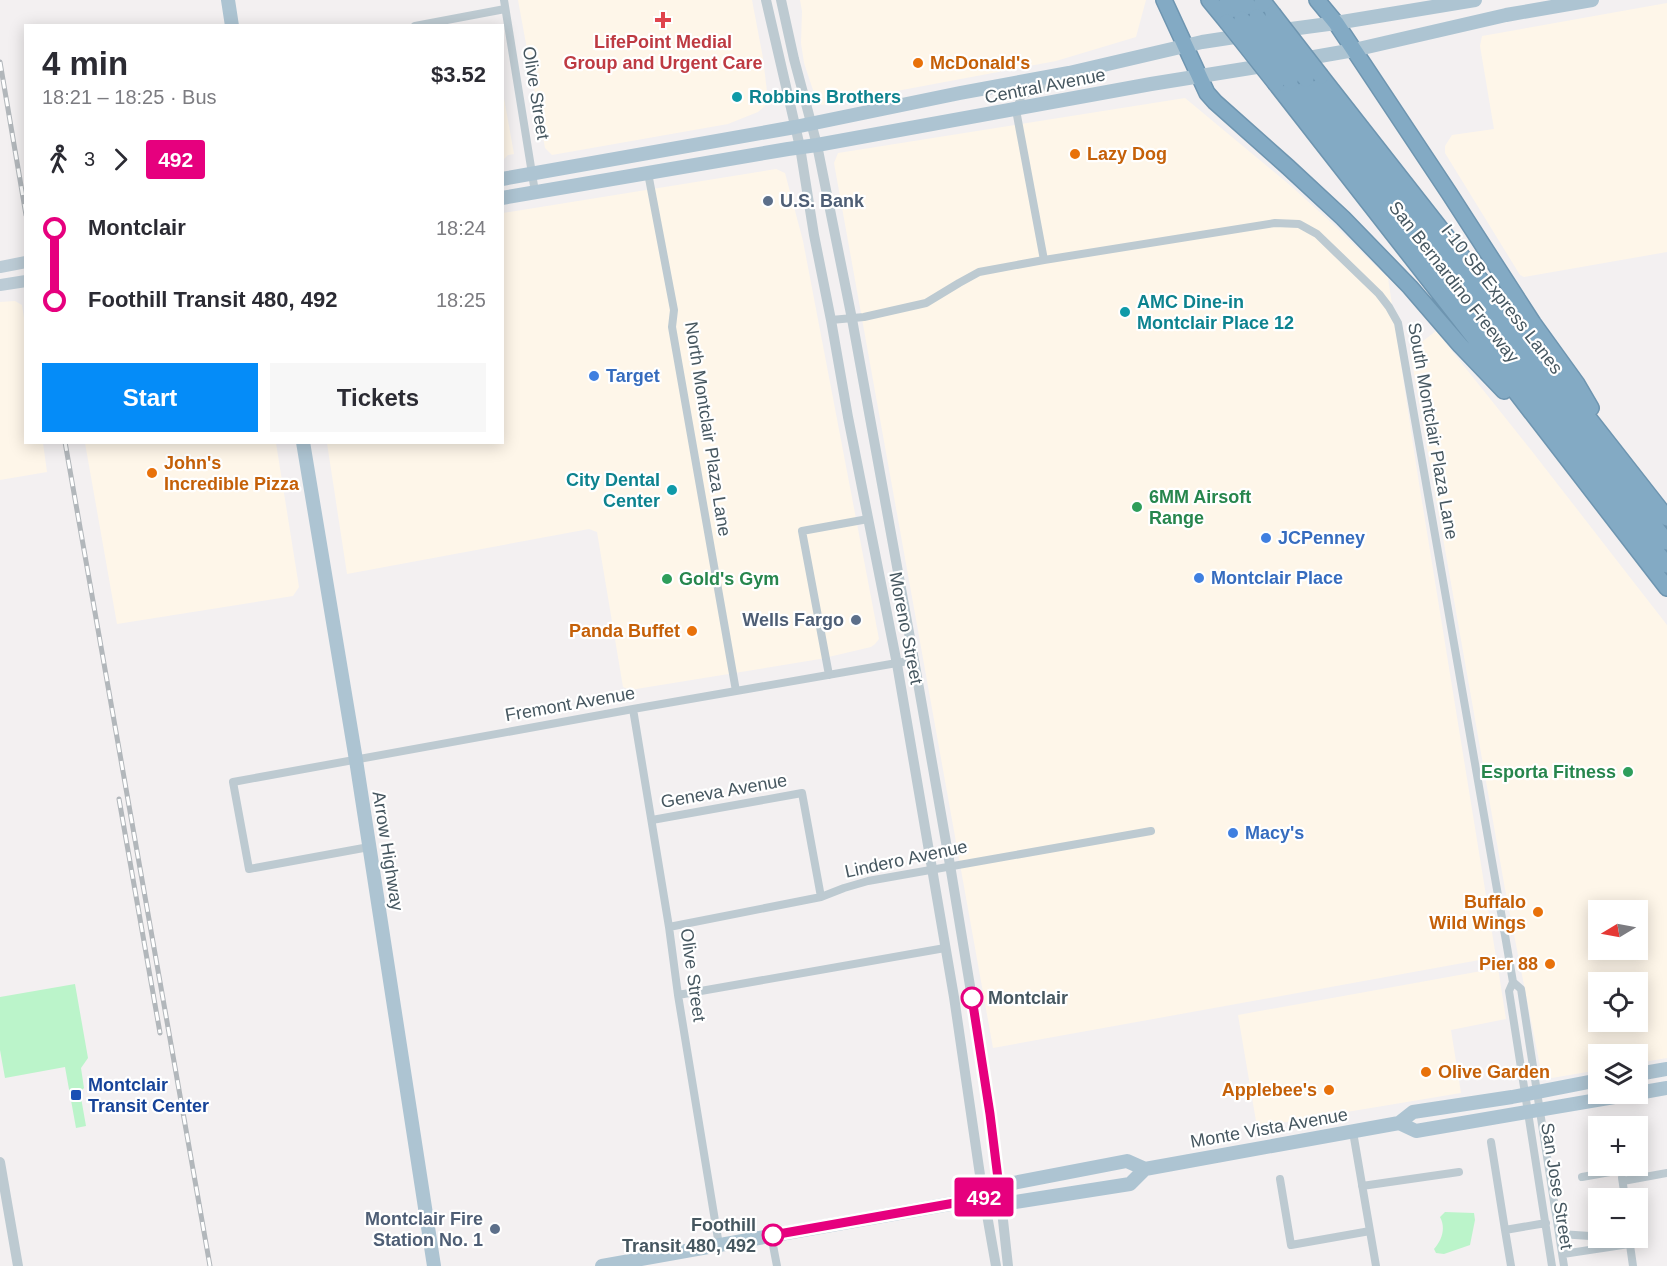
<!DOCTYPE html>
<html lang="en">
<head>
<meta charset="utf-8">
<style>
  body { margin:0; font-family:Arial,sans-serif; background:#f7f7f7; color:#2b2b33; height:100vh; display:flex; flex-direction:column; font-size:22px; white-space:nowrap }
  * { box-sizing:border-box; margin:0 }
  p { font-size:20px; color:#7c7c81 }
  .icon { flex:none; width:33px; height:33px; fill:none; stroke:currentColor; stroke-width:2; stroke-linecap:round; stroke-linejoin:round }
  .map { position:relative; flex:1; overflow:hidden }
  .panel { position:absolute; left:24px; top:24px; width:480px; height:420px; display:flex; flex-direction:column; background:#fff; border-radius:0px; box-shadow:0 3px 15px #0003 }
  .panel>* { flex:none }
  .badge { padding:0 12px; border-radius:4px; font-size:21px; line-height:39px }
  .needle { width:39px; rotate:260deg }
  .tools { position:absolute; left:1588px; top:900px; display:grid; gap:12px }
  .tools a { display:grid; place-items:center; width:60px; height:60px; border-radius:0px; background:#fff; box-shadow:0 3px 15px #0003; font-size:30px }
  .map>.badge { position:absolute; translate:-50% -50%; box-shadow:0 0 0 3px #fff }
  .legs { display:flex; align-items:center; gap:9px; height:66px; padding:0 18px; font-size:20px }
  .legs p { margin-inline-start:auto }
  .head { display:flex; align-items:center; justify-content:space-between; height:102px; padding:0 18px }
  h1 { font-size:33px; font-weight:700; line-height:45px }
  .action { display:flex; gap:12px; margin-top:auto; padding:12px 18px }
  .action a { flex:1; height:69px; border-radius:0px; background:#058cf8; color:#fff; font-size:24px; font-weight:700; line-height:69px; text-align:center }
  .action a+a { background:#f7f7f7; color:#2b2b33 }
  ul { padding:0 18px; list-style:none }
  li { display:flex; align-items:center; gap:21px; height:72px; font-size:22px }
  li i { display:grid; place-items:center; width:9px; height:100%; margin:0 8px; background:currentColor }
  li i::after { content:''; width:15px; height:15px; margin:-8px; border:4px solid; border-radius:50%; background:#fff }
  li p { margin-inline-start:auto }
  li:first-child i { background:linear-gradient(#0000 50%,currentColor 0) }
  li:last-child i { background:linear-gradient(currentColor 50%,#0000 0) }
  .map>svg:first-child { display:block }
  .commercial { fill:#fef6e9; fill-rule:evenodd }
  .green { fill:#bbf4ca }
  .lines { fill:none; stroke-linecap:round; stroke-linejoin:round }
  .motorway-casing { stroke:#6e95b0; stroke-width:18 }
  .minor { stroke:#bdcad1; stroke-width:8 }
  .tertiary { stroke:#bdcad1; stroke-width:10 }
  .secondary { stroke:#bcccd6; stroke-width:12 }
  .primary { stroke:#adc4d2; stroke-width:14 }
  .motorway { stroke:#83aac4; stroke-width:15 }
  .rail-casing { stroke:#b2b7bb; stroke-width:5 }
  .rail { stroke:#fff; stroke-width:3; stroke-dasharray:9; stroke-linecap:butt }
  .motorway-bridge-casing { stroke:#6e95b0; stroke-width:18; stroke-linecap:butt }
  .motorway-bridge { stroke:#83aac4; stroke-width:15 }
  .line-1-casing { stroke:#fff; stroke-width:14 }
  .line-1 { stroke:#e6007e; stroke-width:9 }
  .health-dot { fill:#e0444e; stroke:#fff; stroke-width:2 }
  .food-dot { fill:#e8710a; stroke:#fff; stroke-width:2 }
  .culture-dot { fill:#0f9aa8; stroke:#fff; stroke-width:2 }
  .service-dot { fill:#5c6f8a; stroke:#fff; stroke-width:2 }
  .shop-dot { fill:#3f7fe0; stroke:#fff; stroke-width:2 }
  .leisure-dot { fill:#2e9e5b; stroke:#fff; stroke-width:2 }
  .stop-1-dot { fill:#fff; stroke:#e6007e; stroke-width:3 }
  .transit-dot { fill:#1a4fb4; stroke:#fff; stroke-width:2 }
  .labels { text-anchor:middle; stroke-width:4.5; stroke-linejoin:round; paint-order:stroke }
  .health-label { font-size:18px; font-weight:bold; fill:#be3a42; stroke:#fff }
  .food-label { font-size:18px; font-weight:bold; fill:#c56008; stroke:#fff; text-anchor:start }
  .street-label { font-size:18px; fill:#465760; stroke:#fff }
  .culture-label { font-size:18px; font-weight:bold; fill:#0d838f; stroke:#fff; text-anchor:start }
  .service-label { font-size:18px; font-weight:bold; fill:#4e5e75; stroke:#fff; text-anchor:end }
  .shop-label { font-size:18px; font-weight:bold; fill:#366cbe; stroke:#fff; text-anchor:start }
  .leisure-label { font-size:18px; font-weight:bold; fill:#27864d; stroke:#fff; text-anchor:start }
  .stop-label { font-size:18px; font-weight:bold; fill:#465760; stroke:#fff; text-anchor:start }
  .transit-label { font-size:18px; font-weight:bold; fill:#164399; stroke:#fff; text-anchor:start }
</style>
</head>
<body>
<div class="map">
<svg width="1667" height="1266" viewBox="0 0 1667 1266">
  <rect width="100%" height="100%" fill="#f3f0f1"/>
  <!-- commercial -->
  <path class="commercial" d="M518,0h234l11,58 5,42 -3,6 -7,6 -30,12 -176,31 -7,-7z
    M800,0h346l-10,37 -80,24 -234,44 -5,-3 -13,-39 -3,-20 1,-32z
    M1667,3v249l-143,25 -4,-2 -75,-122v-7l7,-11 42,-6 -14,-83 2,-10z
    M502,87l12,67 -6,1 -5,5z
    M1185,98l106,88 43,39 54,53 30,199 78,480 -503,91 -159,-885 4,-10z
    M776,169l9,4 18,68 76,398 -4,5 -4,3 -51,12 -190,31 -7,-3 -26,-155 -8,-3 -242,45 -20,-131 175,-1 1,-229z
    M15,301l7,4 3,20 1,117 17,1 4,29 -47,8v-178z
    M1436,331l95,119 136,175v433l-29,5v-9h-39v16l-47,8 -11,-7 -36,-182 -95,-538zM1599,910h39v40h-39zM1599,982h39v40h-39z
    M85,443h191l23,144 -6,9 -176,28z
    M1498,968l8,51 -55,11 10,63 -204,34 -19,-112z"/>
  <!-- green -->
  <path class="green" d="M75,984l13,74 -7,10 3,20 -4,4 6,34 -10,2 -11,-61 -60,11 -5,-28v-53z
    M1445,1212l29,1 1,7 -5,25 -26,9 -8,-1 -2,-4c8,-9 12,-21 6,-32z"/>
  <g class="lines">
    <!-- motorway casing -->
    <g class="motorway-casing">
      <path id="motorway" d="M1164,0l43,93 8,9 73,65 55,51 67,69 50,58 44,46
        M1209,0l18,22
        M1227,0l15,19
        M1244,0l13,17
        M1262,0l11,14
        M1317,0l19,23 113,170 84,130 44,61 14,24
        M1321,76l346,442
        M1306,79l361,463
        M1290,81l377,484
        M1276,84l199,255 192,249"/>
    </g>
    <!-- minor -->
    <path class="minor" d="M504,0l31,192
      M415,26l90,-17
      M648,173l26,137 -2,17 64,364
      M1044,260l-28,-150 6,-15 23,-8 16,-9
      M831,320l33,-3 62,-14 33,-20 20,-11 65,-12 231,-37 24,1 18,10 62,60 10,13 9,16 108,618 7,41 -4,9 43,275
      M829,675l-27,-144 66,-12
      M633,709l36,218 9,68 41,250
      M652,820l150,-27 19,104
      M369,847l-120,22 -16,-87 400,-73 281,-49
      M669,927l152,-30 23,-9 24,-7 283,-50
      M1513,982l8,7 43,277
      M678,995l267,-47
      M1491,1142l14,88 41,-7
      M1582,1177l39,-7
      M1622,1178l3,20
      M1280,1179l11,66 79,-14 -17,-99
      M1623,1181l44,-8
      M1362,1186l97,-14
      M1505,1230l6,36
      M1370,1231l6,35
      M1560,1234l30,2 9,-1
      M771,1235l6,31
      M1629,1238l4,28
      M1563,1254l66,-10"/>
    <!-- tertiary -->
    <path class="tertiary" d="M766,0l34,147 14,88 17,85 17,97 49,247 57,333 26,178 16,91
      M781,0l13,59 23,86 35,174 62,341 36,205 22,133 26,176 10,92
      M0,1162l18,104"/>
    <!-- secondary -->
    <path class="secondary" d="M0,267l26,-5
      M0,285l26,-4"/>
    <!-- primary -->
    <path class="primary" d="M228,0l4,26
      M1276,31l60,-8 139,-23
      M1297,60l57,-10 152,-35 86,-15
      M502,179l293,-52 165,-34 109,-20 133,-31 46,-7
      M502,198l286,-49 29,-4 334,-61 118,-19
      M303,442l53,318 78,506
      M1638,1074l29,-5
      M1638,1093l29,-5
      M1399,1123l17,8 216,-37
      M1000,1195l15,7 115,-18 15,-15
      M602,1266l398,-71 13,-12 114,-22 18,8 254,-46 14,-11 99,-15 87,-17"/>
    <!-- motorway -->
    <use href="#motorway" class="motorway"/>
    <!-- rail casing -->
    <g class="rail-casing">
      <path id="rail" d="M0,62l26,153
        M65,442l145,824
        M119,799l41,234"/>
    </g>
    <!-- rail -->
    <use href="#rail" class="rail"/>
    <!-- motorway-bridge casing -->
    <g class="motorway-bridge-casing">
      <path id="motorway-bridge" d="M1273,14l48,62
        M1257,17l49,62
        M1242,19l48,62
        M1227,22l49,62"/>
    </g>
    <!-- motorway-bridge -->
    <use href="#motorway-bridge" class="motorway-bridge"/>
  </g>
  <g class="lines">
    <!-- line-1 casing -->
    <g class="line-1-casing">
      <path id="line-1" d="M773,1235l227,-40 -10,-81 -18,-116"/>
    </g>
    <!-- line-1 -->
    <use href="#line-1" class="line-1"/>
  </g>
  <!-- markers -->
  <path class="health-dot" d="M660 11h6v6h6v6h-6v6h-6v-6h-6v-6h6z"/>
  <g class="food-dot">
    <circle cx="918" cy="63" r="6"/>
    <circle cx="1075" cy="154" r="6"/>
    <circle cx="152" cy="473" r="6"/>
    <circle cx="692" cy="631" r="6"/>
    <circle cx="1538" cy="912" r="6"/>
    <circle cx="1550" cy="964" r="6"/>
    <circle cx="1426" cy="1072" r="6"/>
    <circle cx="1329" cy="1090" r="6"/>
  </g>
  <g class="culture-dot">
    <circle cx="737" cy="97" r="6"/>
    <circle cx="1125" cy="312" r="6"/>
    <circle cx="672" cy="490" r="6"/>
  </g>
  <g class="service-dot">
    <circle cx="768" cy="201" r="6"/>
    <circle cx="856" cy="620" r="6"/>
    <circle cx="495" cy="1229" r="6"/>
  </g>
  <g class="shop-dot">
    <circle cx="594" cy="376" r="6"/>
    <circle cx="1266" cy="538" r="6"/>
    <circle cx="1199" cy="578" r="6"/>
    <circle cx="1233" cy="833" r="6"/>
  </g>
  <g class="leisure-dot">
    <circle cx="1137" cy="507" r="6"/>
    <circle cx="667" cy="579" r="6"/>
    <circle cx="1628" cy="772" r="6"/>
  </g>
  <g class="stop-1-dot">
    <circle cx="972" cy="998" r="10"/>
    <circle cx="773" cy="1235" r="10"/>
  </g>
  <rect class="transit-dot" x="70" y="1089" width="12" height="12" rx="3"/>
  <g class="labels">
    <!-- health labels -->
    <g class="health-label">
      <text x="663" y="48">LifePoint Medial<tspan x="663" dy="21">Group and Urgent Care</tspan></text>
    </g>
    <!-- food labels -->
    <g class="food-label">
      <text x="930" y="69">McDonald's</text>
      <text x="1087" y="160">Lazy Dog</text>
      <text x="164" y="469">John's<tspan x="164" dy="21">Incredible Pizza</tspan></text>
      <text x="680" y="637" text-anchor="end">Panda Buffet</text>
      <text x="1526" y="908" text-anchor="end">Buffalo<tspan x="1526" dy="21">Wild Wings</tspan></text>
      <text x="1538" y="970" text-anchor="end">Pier 88</text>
      <text x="1438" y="1078">Olive Garden</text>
      <text x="1317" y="1096" text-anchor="end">Applebee's</text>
    </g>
    <!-- street labels -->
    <g class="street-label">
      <text transform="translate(1045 86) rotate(-11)" y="6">Central Avenue</text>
      <text transform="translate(536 93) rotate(81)" y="6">Olive Street</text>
      <text transform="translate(1454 282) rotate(52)" y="6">San Bernardino Freeway</text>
      <text transform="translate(1502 299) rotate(52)" y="6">I-10 SB Express Lanes</text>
      <text transform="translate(708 429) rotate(81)" y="6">North Montclair Plaza Lane</text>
      <text transform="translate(1433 431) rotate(80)" y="6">South Montclair Plaza Lane</text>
      <text transform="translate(906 628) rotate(79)" y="6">Moreno Street</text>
      <text transform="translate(570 704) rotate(-10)" y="6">Fremont Avenue</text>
      <text transform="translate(724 791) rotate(-10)" y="6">Geneva Avenue</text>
      <text transform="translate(388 851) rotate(81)" y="6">Arrow Highway</text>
      <text transform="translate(906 859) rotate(-12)" y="6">Lindero Avenue</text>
      <text transform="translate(693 975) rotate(82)" y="6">Olive Street</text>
      <text transform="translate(1269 1128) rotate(-10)" y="6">Monte Vista Avenue</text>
      <text transform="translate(1557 1186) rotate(81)" y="6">San Jose Street</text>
    </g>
    <!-- culture labels -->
    <g class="culture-label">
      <text x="749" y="103">Robbins Brothers</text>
      <text x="1137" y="308">AMC Dine-in<tspan x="1137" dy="21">Montclair Place 12</tspan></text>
      <text x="660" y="486" text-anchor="end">City Dental<tspan x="660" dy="21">Center</tspan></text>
    </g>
    <!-- service labels -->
    <g class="service-label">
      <text x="780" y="207" text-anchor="start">U.S. Bank</text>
      <text x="844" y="626">Wells Fargo</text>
      <text x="483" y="1225">Montclair Fire<tspan x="483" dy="21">Station No. 1</tspan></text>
    </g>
    <!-- shop labels -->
    <g class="shop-label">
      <text x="606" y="382">Target</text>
      <text x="1278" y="544">JCPenney</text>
      <text x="1211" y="584">Montclair Place</text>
      <text x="1245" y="839">Macy's</text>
    </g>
    <!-- leisure labels -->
    <g class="leisure-label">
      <text x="1149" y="503">6MM Airsoft<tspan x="1149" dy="21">Range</tspan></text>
      <text x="679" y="585">Gold's Gym</text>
      <text x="1616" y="778" text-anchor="end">Esporta Fitness</text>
    </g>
    <!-- stop labels -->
    <g class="stop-label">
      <text x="988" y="1004">Montclair</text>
      <text x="756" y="1231" text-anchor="end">Foothill<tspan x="756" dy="21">Transit 480, 492</tspan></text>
    </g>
    <!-- transit labels -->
    <g class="transit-label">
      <text x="88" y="1091">Montclair<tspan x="88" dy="21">Transit Center</tspan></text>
    </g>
  </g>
</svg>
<div class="tools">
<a><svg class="needle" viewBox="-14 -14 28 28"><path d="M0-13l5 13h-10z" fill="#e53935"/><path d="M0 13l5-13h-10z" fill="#7c7c81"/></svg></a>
<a><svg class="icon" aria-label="locate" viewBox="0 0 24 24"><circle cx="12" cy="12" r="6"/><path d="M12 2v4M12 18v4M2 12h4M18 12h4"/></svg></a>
<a><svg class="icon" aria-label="layers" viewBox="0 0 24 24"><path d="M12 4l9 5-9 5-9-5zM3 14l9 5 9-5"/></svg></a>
<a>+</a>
<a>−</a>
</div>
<b class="badge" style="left:984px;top:1197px;background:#e6007e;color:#fff">492</b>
<section class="panel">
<div class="head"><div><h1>4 min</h1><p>18:21 – 18:25 · Bus</p></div><b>$3.52</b></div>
<div class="legs"><svg class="icon" aria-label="walk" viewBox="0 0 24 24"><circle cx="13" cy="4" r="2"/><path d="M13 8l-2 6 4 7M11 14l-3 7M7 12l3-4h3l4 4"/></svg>3<svg class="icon" aria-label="forward" viewBox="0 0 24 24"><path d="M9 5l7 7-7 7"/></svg><b class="badge" style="background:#e6007e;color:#fff">492</b></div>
<ul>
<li><i style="color:#e6007e"></i><b>Montclair</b><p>18:24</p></li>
<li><i style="color:#e6007e"></i><b>Foothill Transit 480, 492</b><p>18:25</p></li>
</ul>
<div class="action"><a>Start</a><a>Tickets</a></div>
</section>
</div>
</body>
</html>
